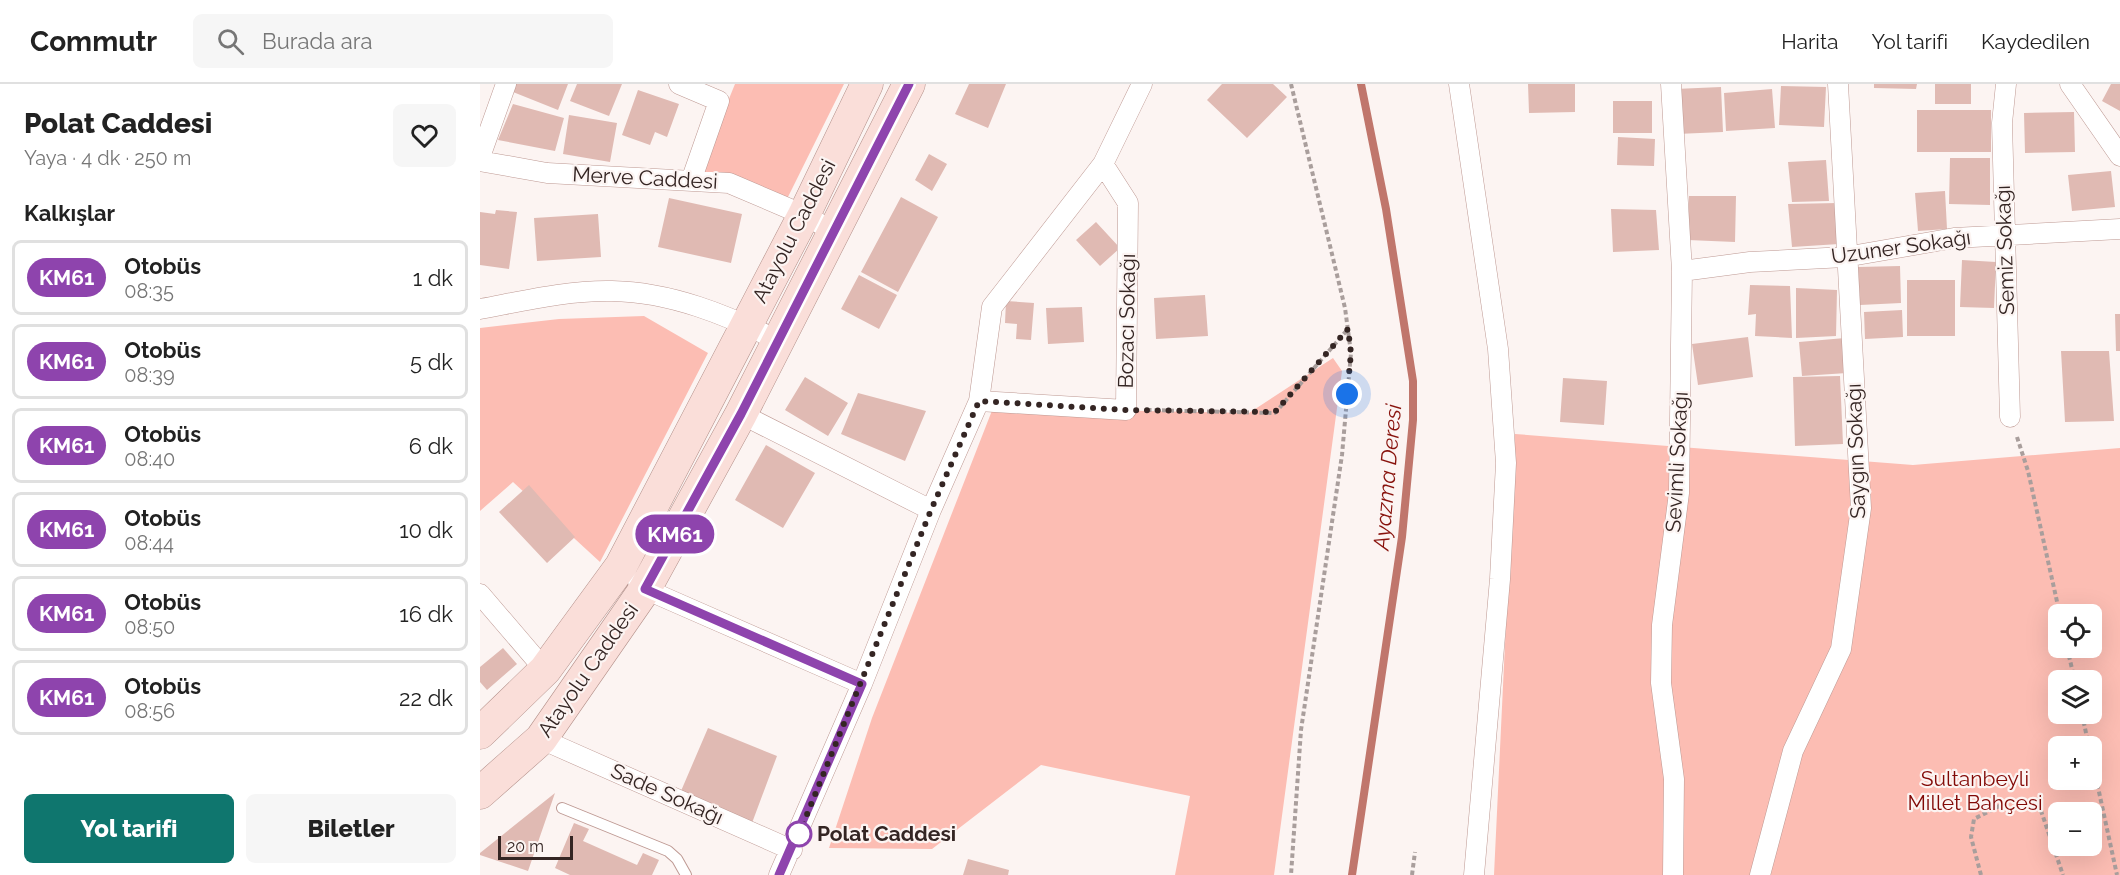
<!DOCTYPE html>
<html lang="tr">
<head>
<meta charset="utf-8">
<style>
  body { margin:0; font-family:Raleway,sans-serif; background:#f6f6f6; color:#222; height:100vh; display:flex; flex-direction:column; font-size:22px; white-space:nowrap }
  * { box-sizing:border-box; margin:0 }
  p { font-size:20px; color:#767676 }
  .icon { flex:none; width:33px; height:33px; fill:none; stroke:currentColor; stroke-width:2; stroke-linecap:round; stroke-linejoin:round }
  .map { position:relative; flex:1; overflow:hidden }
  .details { display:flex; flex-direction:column; background:#fff; width:480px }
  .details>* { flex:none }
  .badge { padding:0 12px; border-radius:20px; font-size:21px; line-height:39px }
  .fabs { position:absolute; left:1568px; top:520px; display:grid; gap:12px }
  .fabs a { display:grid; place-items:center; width:54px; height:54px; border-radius:9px; background:#fff; box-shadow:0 6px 24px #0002; font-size:30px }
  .scale { position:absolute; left:18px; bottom:15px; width:75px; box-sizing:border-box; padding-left:6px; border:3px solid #342523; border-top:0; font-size:16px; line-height:21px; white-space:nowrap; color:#342523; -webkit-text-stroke:4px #fcf4f2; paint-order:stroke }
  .you { position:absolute; width:30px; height:30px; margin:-15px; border:4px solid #fff; border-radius:50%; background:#1a73e8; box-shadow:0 0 0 9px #1a73e833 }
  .map>.badge { position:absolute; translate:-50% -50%; box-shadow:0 0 0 3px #fff }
  h2 { padding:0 24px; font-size:22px; line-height:54px }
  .round { display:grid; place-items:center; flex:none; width:63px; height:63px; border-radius:9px; background:#f6f6f6 }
  .overview { display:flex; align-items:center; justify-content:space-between; height:102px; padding:0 24px }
  h1 { font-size:28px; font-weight:800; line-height:45px }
  .primary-button { display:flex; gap:12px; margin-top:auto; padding:12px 24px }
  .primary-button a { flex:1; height:69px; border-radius:9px; background:#0f766e; color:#fff; font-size:24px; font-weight:800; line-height:69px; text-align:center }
  .primary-button a+a { background:#f6f6f6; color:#222 }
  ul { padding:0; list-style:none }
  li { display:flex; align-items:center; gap:18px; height:75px; margin:0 12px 9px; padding:0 12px; border:3px solid #e0e0e0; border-radius:9px }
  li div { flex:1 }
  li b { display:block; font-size:22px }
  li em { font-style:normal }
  li .badge { min-width:66px; font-weight:700; text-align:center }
  header { display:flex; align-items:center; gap:36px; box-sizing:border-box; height:84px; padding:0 30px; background:#fff; border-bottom:2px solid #e0e0e0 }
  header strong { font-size:28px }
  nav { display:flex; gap:33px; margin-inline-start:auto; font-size:21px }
  .search { width:420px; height:54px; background:#f6f6f6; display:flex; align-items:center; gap:15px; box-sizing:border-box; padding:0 21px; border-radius:9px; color:#767676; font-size:22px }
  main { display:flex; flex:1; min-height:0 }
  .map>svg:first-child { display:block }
  .green { fill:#fcbdb3; fill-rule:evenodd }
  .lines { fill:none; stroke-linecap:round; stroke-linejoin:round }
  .stream { stroke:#c0766c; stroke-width:8 }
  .building { fill:#e0bab3 }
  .service-casing { stroke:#be9993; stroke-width:12 }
  .minor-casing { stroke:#be9993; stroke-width:21 }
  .primary-casing { stroke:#b28f89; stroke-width:33 }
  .path { stroke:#a99e9c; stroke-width:4; stroke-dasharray:4.5 3; stroke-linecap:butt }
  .service { stroke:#fff; stroke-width:10 }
  .minor { stroke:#fff; stroke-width:20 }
  .primary { stroke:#faded9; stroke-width:32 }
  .line-casing { stroke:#fff; stroke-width:14 }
  .line { stroke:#8e44ad; stroke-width:9 }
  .walk { stroke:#342523; stroke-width:6; stroke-dasharray:0 10.8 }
  .stop-dot { fill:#fff; stroke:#8e44ad; stroke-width:3 }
  .labels { text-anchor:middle; stroke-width:4.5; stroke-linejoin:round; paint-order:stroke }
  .street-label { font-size:21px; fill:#342523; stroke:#fcf4f2 }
  .park-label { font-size:21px; fill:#820906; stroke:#fcf4f2 }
  .stop-label { font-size:21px; font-weight:bold; fill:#342523; stroke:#fcf4f2; text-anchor:start }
  .water-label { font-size:22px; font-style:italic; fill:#88120c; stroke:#fcf4f2 }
</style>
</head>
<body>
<header>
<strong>Commutr</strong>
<div class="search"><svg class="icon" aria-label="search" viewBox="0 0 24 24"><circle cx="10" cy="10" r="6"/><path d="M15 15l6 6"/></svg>Burada ara</div>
<nav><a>Harita</a><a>Yol tarifi</a><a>Kaydedilen</a></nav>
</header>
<main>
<section class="details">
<div class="overview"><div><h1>Polat Caddesi</h1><p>Yaya · 4 dk · 250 m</p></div><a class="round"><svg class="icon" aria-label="heart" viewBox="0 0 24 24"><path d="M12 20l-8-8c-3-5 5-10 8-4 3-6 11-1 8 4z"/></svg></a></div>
<h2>Kalkışlar</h2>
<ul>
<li><span class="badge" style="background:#8e44ad;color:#fff">KM61</span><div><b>Otobüs</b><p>08:35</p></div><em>1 dk</em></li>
<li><span class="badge" style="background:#8e44ad;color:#fff">KM61</span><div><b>Otobüs</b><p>08:39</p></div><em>5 dk</em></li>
<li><span class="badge" style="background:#8e44ad;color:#fff">KM61</span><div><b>Otobüs</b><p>08:40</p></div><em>6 dk</em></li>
<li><span class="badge" style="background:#8e44ad;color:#fff">KM61</span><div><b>Otobüs</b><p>08:44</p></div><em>10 dk</em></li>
<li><span class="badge" style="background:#8e44ad;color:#fff">KM61</span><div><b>Otobüs</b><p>08:50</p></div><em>16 dk</em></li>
<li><span class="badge" style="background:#8e44ad;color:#fff">KM61</span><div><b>Otobüs</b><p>08:56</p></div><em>22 dk</em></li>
</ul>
<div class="primary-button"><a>Yol tarifi</a><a>Biletler</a></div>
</section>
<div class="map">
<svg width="1640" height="791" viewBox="0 0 1640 791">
  <rect width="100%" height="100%" fill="#fcf4f2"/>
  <!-- green -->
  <path class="green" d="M255,0h109l-59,119 -89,-23z
    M164,232l64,37 -108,209 -87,-80 -33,29v-183l79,-9z
    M853,274l9,13 -68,504h-99l15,-79 -149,-31 -109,84 -103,-1 43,-130 121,-310 256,5z
    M1035,350l398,31 207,-17v427h-626zM1578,531h33v33h-33zM1578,597h33v33h-33zM1578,663h33v33h-33zM1578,729h33v33h-33z"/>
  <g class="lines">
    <!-- stream -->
    <path class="stream" d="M872,791l50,-338 11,-117v-39l-27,-172 -25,-125"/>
  </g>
  <!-- building -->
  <path class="building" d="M36,0h52l-10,26 -45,-18z
    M97,0h45l-13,32 -39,-15z
    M489,0h37l-18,44 -33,-14z
    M742,0h51l14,13 -40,41 -40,-38z
    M1048,0h47v28l-46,1z
    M1394,0h43l-1,5 -42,-1z
    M1455,0h36v20h-36z
    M1631,0h9v27l-18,-10z
    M1301,2l45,1 -2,40 -45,-2z
    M1241,3l2,45 -46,2 -2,-45z
    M1292,5l3,39 -49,3 -2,-38z
    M158,6l41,14 -12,33 -12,-5 -5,13 -28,-10z
    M1133,17h39v32h-39z
    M33,20l51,14 -9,33 -57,-11z
    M1437,26h74v42h-74z
    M1594,28l1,40 -50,1 -1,-40z
    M89,31l48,8 -7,39 -47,-8z
    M1138,53l37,2 -1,27 -37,-1z
    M449,70l18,10 -15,27 -17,-11z
    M1470,74h40v47l-41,-1z
    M1346,76l3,41 -37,1 -4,-40z
    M1631,87l4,36 -43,4 -4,-36z
    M1465,107l2,38 -29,2 -3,-38z
    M1209,112h47l-1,46 -47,-2z
    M421,113l37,20 -40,75 -37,-20z
    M189,114l73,16 -11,49 -73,-16z
    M1358,119l1,41 -47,3 -4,-43z
    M1131,125l45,1 3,40 -46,2z
    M16,126l21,2 -8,57 -29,-4v-53l15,2z
    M118,130l3,43 -64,4 -3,-43z
    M616,138l24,26 -20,18 -24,-26z
    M1482,176l34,2 -2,46 -34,-1z
    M1420,182l1,37 -41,2 -2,-38z
    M379,191l38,20 -18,34 -38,-20z
    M1427,196h48v56h-48z
    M1270,201l40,1 2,52 -37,-2 1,-22 -8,1z
    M1316,204l41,2 -1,46 -40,2z
    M725,211l3,41 -52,3 -2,-41z
    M526,217l28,2 -3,37 -15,-1 1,-15 -12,-1z
    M602,223l2,35 -36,2 -2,-36z
    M1422,226l1,27 -38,2 -1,-27z
    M1635,230h5v37h-4z
    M1268,253l5,40 -55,8 -6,-41z
    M1365,254l2,35 -45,3 -3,-34z
    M1581,267h48l5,70 -49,1z
    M1360,292l3,68 -48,2 -2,-69z
    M325,293l43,26 -20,33 -43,-26z
    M1083,294l44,3 -3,44 -44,-3z
    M378,309l68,18 -21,50 -64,-27z
    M286,361l49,28 -32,55 -48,-28z
    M49,401l46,52 -28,26 -48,-51z
    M23,564l14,16 -30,26 -7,-8v-15z
    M228,644l69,28 -25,67 -71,-32z
    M75,709l-27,78 -48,-16v-2z
    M94,739l15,6 -6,12 54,24 6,-12 16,7 -7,15h-82l-15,-7z
    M488,775l41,11 -1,5h-45z"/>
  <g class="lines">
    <!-- service casing -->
    <g class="service-casing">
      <path id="service" d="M82,724l106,43 9,8 9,16"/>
    </g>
    <!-- minor casing -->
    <g class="minor-casing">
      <path id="minor" d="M199,0l40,17 -28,80
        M979,0l39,265 8,114 -6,116 -26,296
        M1191,0l11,187 -3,222 -17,132 -1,58 13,96 -1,96
        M1526,0l-4,39 8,294
        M1590,0l50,72
        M0,73l26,-73
        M0,77l67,12 182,10 75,32 31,17
        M1202,187l68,-9 95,-5 109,-19 166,-9
        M0,225c43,-8 88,-19 132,-18 59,1 115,24 167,50
        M499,317l147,9 2,-207 -25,-39
        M261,330l190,96
        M158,498l7,7 217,95
        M0,510l65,76
        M61,655l251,111
        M299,791l83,-191 69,-174 48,-109 13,-94 111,-143 39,-80
        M1280,791l33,-124 48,-102 20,-141 -23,-424"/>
    </g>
    <!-- primary casing -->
    <g class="primary-casing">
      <path id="primary" d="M0,649l65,-63 76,-104 183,-351 63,-131
        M0,709l61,-54 104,-150 96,-175 168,-330"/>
    </g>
    <!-- path -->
    <path class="path" d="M811,0l54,224 6,45 -9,102 -41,275 -10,145
      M667,326l128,3 73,-84
      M1537,353l11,34 32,144
      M1587,564l8,33
      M1602,630l7,33
      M1611,671l26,120
      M932,791l3,-23
      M1501,791l-10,-38 3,-18 37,-19 27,2 25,73"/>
    <!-- service -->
    <use href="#service" class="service"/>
    <!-- minor -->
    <use href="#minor" class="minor"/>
    <!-- primary -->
    <use href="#primary" class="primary"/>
  </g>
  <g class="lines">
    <!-- line casing -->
    <g class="line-casing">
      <path id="line" d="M299,791l83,-191 -217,-95 96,-175 168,-330"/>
    </g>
    <!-- line -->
    <use href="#line" class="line"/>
    <!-- walk -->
    <path class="walk" d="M319,750l132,-324 48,-109 147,9 149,2 73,-83 3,24 -4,41"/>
  </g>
  <!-- markers -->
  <circle class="stop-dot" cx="319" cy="750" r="12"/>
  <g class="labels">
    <!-- street labels -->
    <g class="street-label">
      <text transform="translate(165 94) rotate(3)" y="7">Merve Caddesi</text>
      <text transform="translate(314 147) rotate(-63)" y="7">Atayolu Caddesi</text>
      <text transform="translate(1421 163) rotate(-8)" y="7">Uzuner Sokağı</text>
      <text transform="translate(1525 166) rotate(-92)" y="7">Semiz Sokağı</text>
      <text transform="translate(647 237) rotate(-89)" y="7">Bozacı Sokağı</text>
      <text transform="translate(1376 367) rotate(-92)" y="7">Saygın Sokağı</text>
      <text transform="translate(1197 378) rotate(-87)" y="7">Sevimli Sokağı</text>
      <text transform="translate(108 586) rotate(-55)" y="7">Atayolu Caddesi</text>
      <text transform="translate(187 710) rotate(24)" y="7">Sade Sokağı</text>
    </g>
    <!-- park labels -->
    <g class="park-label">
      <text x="1495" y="702">Sultanbeyli<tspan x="1495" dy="24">Millet Bahçesi</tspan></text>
    </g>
    <!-- stop labels -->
    <g class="stop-label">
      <text x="337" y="757">Polat Caddesi</text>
    </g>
    <!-- water labels -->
    <g class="water-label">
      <text transform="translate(907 393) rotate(-85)" y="8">Ayazma Deresi</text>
    </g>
  </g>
</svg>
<div class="fabs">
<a><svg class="icon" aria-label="locate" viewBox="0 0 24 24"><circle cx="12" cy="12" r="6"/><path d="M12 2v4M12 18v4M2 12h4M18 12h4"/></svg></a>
<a><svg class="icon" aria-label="layers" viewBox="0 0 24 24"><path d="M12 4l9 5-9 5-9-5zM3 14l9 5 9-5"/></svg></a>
<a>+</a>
<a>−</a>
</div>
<div class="scale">20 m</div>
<div class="you" style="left:867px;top:310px"></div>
<b class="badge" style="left:195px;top:450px;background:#8e44ad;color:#fff">KM61</b>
</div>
</main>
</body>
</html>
